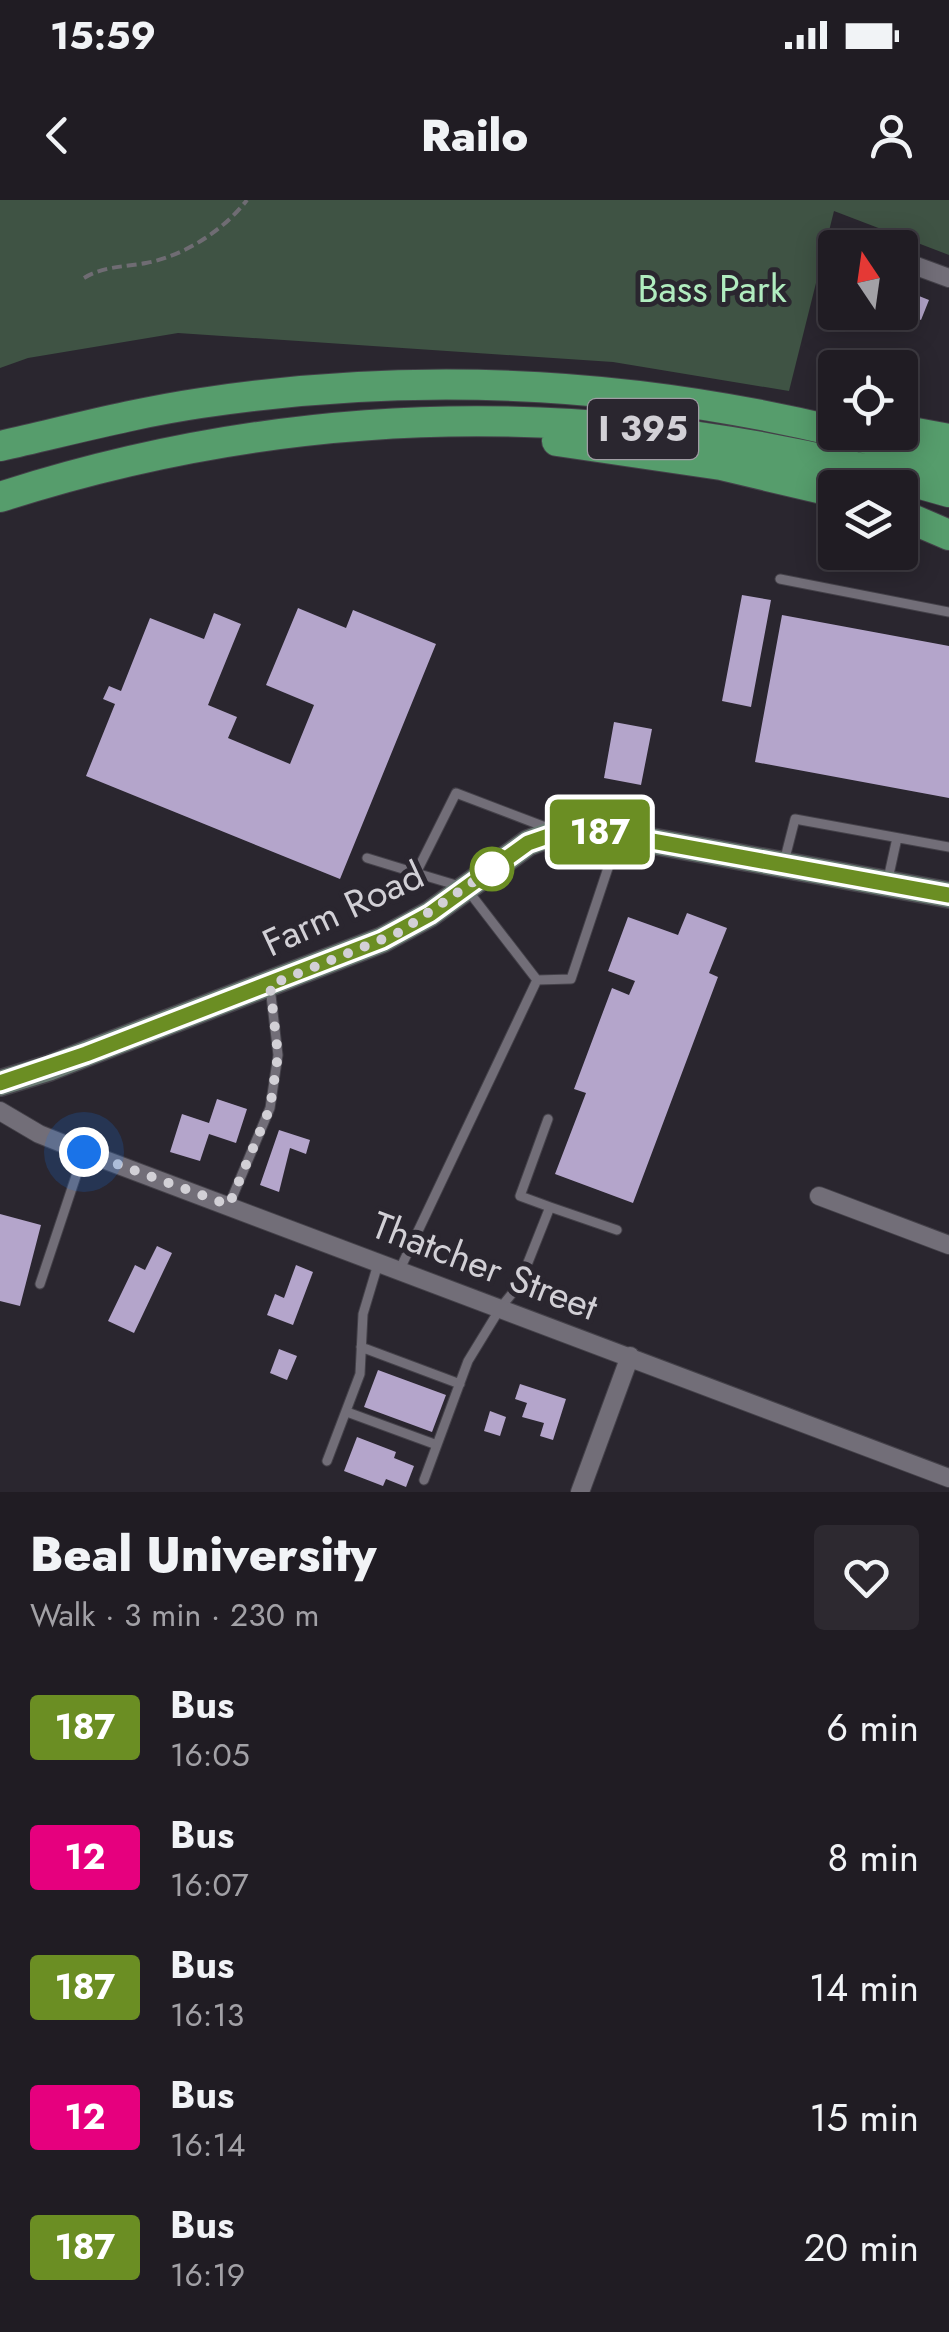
<!DOCTYPE html>
<html lang="en">
<head>
<meta charset="utf-8">
<style>
  body { margin:0; font-family:Jost,sans-serif; background:#2d2930; color:#f1f3f6; height:100vh; display:flex; flex-direction:column; font-size:38px; white-space:nowrap }
  * { box-sizing:border-box; margin:0 }
  p { font-size:32px; color:#a2a1a6 }
  .icon { flex:none; width:55px; height:55px; fill:none; stroke:currentColor; stroke-width:2; stroke-linecap:round; stroke-linejoin:round }
  .map { position:relative; height:1292px; overflow:hidden }
  .details { display:flex; flex-direction:column; background:#201c23; flex:1 }
  .details>* { flex:none }
  .badge { padding:0 20px; border-radius:8px; font-size:35px; line-height:65px }
  .needle { width:65px; rotate:347deg }
  .tools { position:absolute; left:818px; top:30px; display:grid; gap:20px }
  .tools a { display:grid; place-items:center; width:100px; height:100px; border-radius:10px; background:#201c23; box-shadow:0 5px 25px #0003,0 0 0 2px #3d3a41; font-size:50px }
  .you { position:absolute; width:50px; height:50px; margin:-25px; border:8px solid #fff; border-radius:50%; background:#1a73e8; box-shadow:0 0 0 15px #1a73e833 }
  .map>.badge { position:absolute; translate:-50% -50%; box-shadow:0 0 0 5px #fff }
  .round { display:grid; place-items:center; flex:none; width:105px; height:105px; border-radius:10px; background:#2d2930 }
  .overview { display:flex; align-items:center; justify-content:space-between; height:170px; padding:0 30px }
  h1 { font-size:48px; font-weight:800; line-height:75px }
  ul { padding:0; list-style:none }
  li { display:flex; align-items:center; gap:30px; height:130px; padding:0 30px }
  li div { flex:1 }
  li b { display:block; font-size:38px }
  li em { font-style:normal }
  li .badge { min-width:110px; font-weight:700; text-align:center }
  .status { display:flex; justify-content:space-between; align-items:center; height:70px; padding:0 50px; background:#201c23; direction:ltr }
  .status svg { height:28px; fill:currentColor }
  header { display:flex; justify-content:space-between; align-items:center; height:130px; padding:0 30px; background:#201c23; font-size:45px; font-weight:800 }
  .map>svg:first-child { display:block }
  .green { fill:#3f5344 }
  .building { fill:#b4a5cb }
  .lines { fill:none; stroke-linecap:round; stroke-linejoin:round }
  .lane-casing { stroke:#444149; stroke-width:11 }
  .street-casing { stroke:#444149; stroke-width:20 }
  .secondary-casing { stroke:#444149; stroke-width:28 }
  .highway-casing { stroke:#444149; stroke-width:32 }
  .path { stroke:#6f6c73; stroke-width:4; stroke-dasharray:10 5; stroke-linecap:butt }
  .lane { stroke:#726e78; stroke-width:9 }
  .street { stroke:#726e78; stroke-width:18 }
  .secondary { stroke:#6a7c74; stroke-width:25 }
  .highway { stroke:#569d6c; stroke-width:30 }
  .line-casing { stroke:#fff; stroke-width:22 }
  .line { stroke:#6b8e23; stroke-width:15 }
  .walk { stroke:#d2d0d6; stroke-width:10; stroke-dasharray:0 18 }
  .stop-dot { fill:#fff; stroke:#6b8e23; stroke-width:5 }
  .labels { text-anchor:middle; stroke-width:10; stroke-linejoin:round; paint-order:stroke }
  .shield { fill:#2a262f; stroke:#a09da4; stroke-width:2.5 }
  .shield-label { font-size:35px; font-weight:bold; fill:#d2d0d6 }
  .park-label { font-size:38px; fill:#b0ecbf; stroke:#2a262f }
  .street-label { font-size:38px; fill:#d2d0d6; stroke:#2a262f }
</style>
</head>
<body>
<div class="status"><b>15:59</b><svg viewBox="0 0 49 12"><path d="M0 12V9h3v3zM5 12V6h3v6zM10 12V3h3v9zM15 12V0h3v12zM26 1h20v11H26zM47 4h2v5h-2z"/></svg></div>
<header><svg class="icon" aria-label="back" viewBox="0 0 24 24"><path d="M15 5l-7 7 7 7"/></svg>Railo<svg class="icon" aria-label="person" viewBox="0 0 24 24"><circle cx="12" cy="8" r="4"/><path d="M4 21q1-7 8-7t8 7"/></svg></header>
<div class="map">
<svg width="949" height="1292" viewBox="0 0 949 1292">
  <rect width="100%" height="100%" fill="#2a262f"/>
  <!-- green -->
  <path class="green" d="M0,0h949v55l-115,-44 -45,180 -176,-29 -435,-29 -150,25 -28,10z"/>
  <!-- building -->
  <path class="building" d="M900,81l16,6 -2,7 15,6 -8,20 -15,-6 -8,9 -11,-5 3,-6h10z
    M866,112l15,3 -6,16 -14,-5z
    M742,395l29,5 -20,107 -29,-6z
    M298,408l48,20 7,-18 83,34 -96,235 -254,-103 29,-72 -12,-5 6,-13 12,5 29,-73 54,21 10,-26 27,11 -33,81 29,12 -9,21 62,26 24,-59 -48,-20z
    M782,415l167,31v152l-194,-36z
    M614,522l38,7 -11,56 -37,-7z
    M687,713l40,15 -18,45 9,4 -85,226 -78,-29 31,-81 -12,-4 38,-101 17,7 6,-14 -27,-10 20,-54 50,18z
    M217,899l30,10 -11,34 -27,-9 -9,27 -30,-9 12,-38 27,9z
    M279,930l31,10 -4,14 -16,-6 -11,44 -19,-7z
    M0,1014l41,11 -21,81 -20,-5z
    M157,1046l15,7 -38,80 -26,-12 27,-56 10,5z
    M296,1065l17,7 -20,53 -26,-10 8,-21 9,4z
    M279,1149l18,7 -10,24 -17,-7z
    M378,1170l68,25 -14,37 -68,-25z
    M520,1184l46,15 -13,41 -13,-4 4,-13 -22,-6 5,-14 -12,-4z
    M490,1211l16,6 -6,19 -16,-5z
    M357,1237l39,15 -2,6 20,8 -8,21 -20,-8 -3,7 -39,-15z"/>
  <g class="lines">
    <!-- lane casing -->
    <g class="lane-casing">
      <path id="lane" d="M780,379l169,33
        M367,658l49,15
        M784,662l11,-43 154,28
        M888,679l9,-41
        M537,780l34,-1 47,-141
        M548,919l-28,77 30,11
        M229,1005l41,-97 8,-53 -8,-68
        M400,1069l137,-289 -71,-92 -50,-15 40,-80 92,35
        M40,1084l44,-132
        M361,1147l99,37
        M347,1212l90,33
        M327,1261l33,-87 3,-60 15,-50
        M424,1280l44,-119 33,-54 18,-22 31,-78 67,23"/>
    </g>
    <!-- street casing -->
    <g class="street-casing">
      <path id="street" d="M900,60l49,18
        M0,911l39,23 45,18 865,326
        M819,996l130,49
        M580,1292l50,-136"/>
    </g>
    <!-- secondary casing -->
    <g class="secondary-casing">
      <path id="secondary" d="M0,883l49,-15 333,-128 48,-26 98,-71 21,-8 23,-4 47,4 330,60"/>
    </g>
    <!-- highway casing -->
    <g class="highway-casing">
      <path id="highway" d="M900,230l49,9
        M843,232l106,30
        M557,241l164,24 114,27
        M0,246c67,-15 133,-33 201,-43 212,-32 425,-22 634,28
        M0,297c317,-102 632,-99 949,-5
        M900,314l49,21"/>
    </g>
    <!-- path -->
    <path class="path" d="M84,78c20,-12 40,-11 62,-15 38,-7 78,-33 101,-63"/>
    <!-- lane -->
    <use href="#lane" class="lane"/>
    <!-- street -->
    <use href="#street" class="street"/>
    <!-- secondary -->
    <use href="#secondary" class="secondary"/>
    <!-- highway -->
    <use href="#highway" class="highway"/>
  </g>
  <g class="lines">
    <!-- line casing -->
    <g class="line-casing">
      <path id="line" d="M0,883l86,-29 296,-114 48,-26 98,-71 32,-11 59,3 330,60"/>
    </g>
    <!-- line -->
    <use href="#line" class="line"/>
    <!-- walk -->
    <path class="walk" d="M84,952l145,53 41,-97 8,-53 -8,-70 130,-53 92,-63"/>
  </g>
  <!-- markers -->
  <circle class="stop-dot" cx="492" cy="669" r="20"/>
  <g class="labels">
    <!-- shield labels -->
    <rect class="shield" x="588" y="199" width="110" height="60" rx="8"/>
    <g class="shield-label">
      <text x="643" y="241">I 395</text>
    </g>
    <!-- park labels -->
    <g class="park-label">
      <text x="712" y="102">Bass Park</text>
    </g>
    <!-- street labels -->
    <g class="street-label">
      <text transform="translate(343 709) rotate(-25)" y="13">Farm Road</text>
      <text transform="translate(485 1066) rotate(21)" y="13">Thatcher Street</text>
    </g>
  </g>
</svg>
<div class="tools">
<a><svg class="needle" viewBox="-14 -14 28 28"><path d="M0-13l5 13h-10z" fill="#e53935"/><path d="M0 13l5-13h-10z" fill="#a2a1a6"/></svg></a>
<a><svg class="icon" aria-label="locate" viewBox="0 0 24 24"><circle cx="12" cy="12" r="6"/><path d="M12 2v4M12 18v4M2 12h4M18 12h4"/></svg></a>
<a><svg class="icon" aria-label="layers" viewBox="0 0 24 24"><path d="M12 4l9 5-9 5-9-5zM3 14l9 5 9-5"/></svg></a>
</div>
<div class="you" style="left:84px;top:952px"></div>
<b class="badge" style="left:600px;top:632px;background:#6b8e23;color:#fff">187</b>
</div>
<section class="details">
<div class="overview"><div><h1>Beal University</h1><p>Walk · 3 min · 230 m</p></div><a class="round"><svg class="icon" aria-label="heart" viewBox="0 0 24 24"><path d="M12 20l-8-8c-3-5 5-10 8-4 3-6 11-1 8 4z"/></svg></a></div>
<ul>
<li><span class="badge" style="background:#6b8e23;color:#fff">187</span><div><b>Bus</b><p>16:05</p></div><em>6 min</em></li>
<li><span class="badge" style="background:#e6007e;color:#fff">12</span><div><b>Bus</b><p>16:07</p></div><em>8 min</em></li>
<li><span class="badge" style="background:#6b8e23;color:#fff">187</span><div><b>Bus</b><p>16:13</p></div><em>14 min</em></li>
<li><span class="badge" style="background:#e6007e;color:#fff">12</span><div><b>Bus</b><p>16:14</p></div><em>15 min</em></li>
<li><span class="badge" style="background:#6b8e23;color:#fff">187</span><div><b>Bus</b><p>16:19</p></div><em>20 min</em></li>
</ul>
</section>
</body>
</html>
